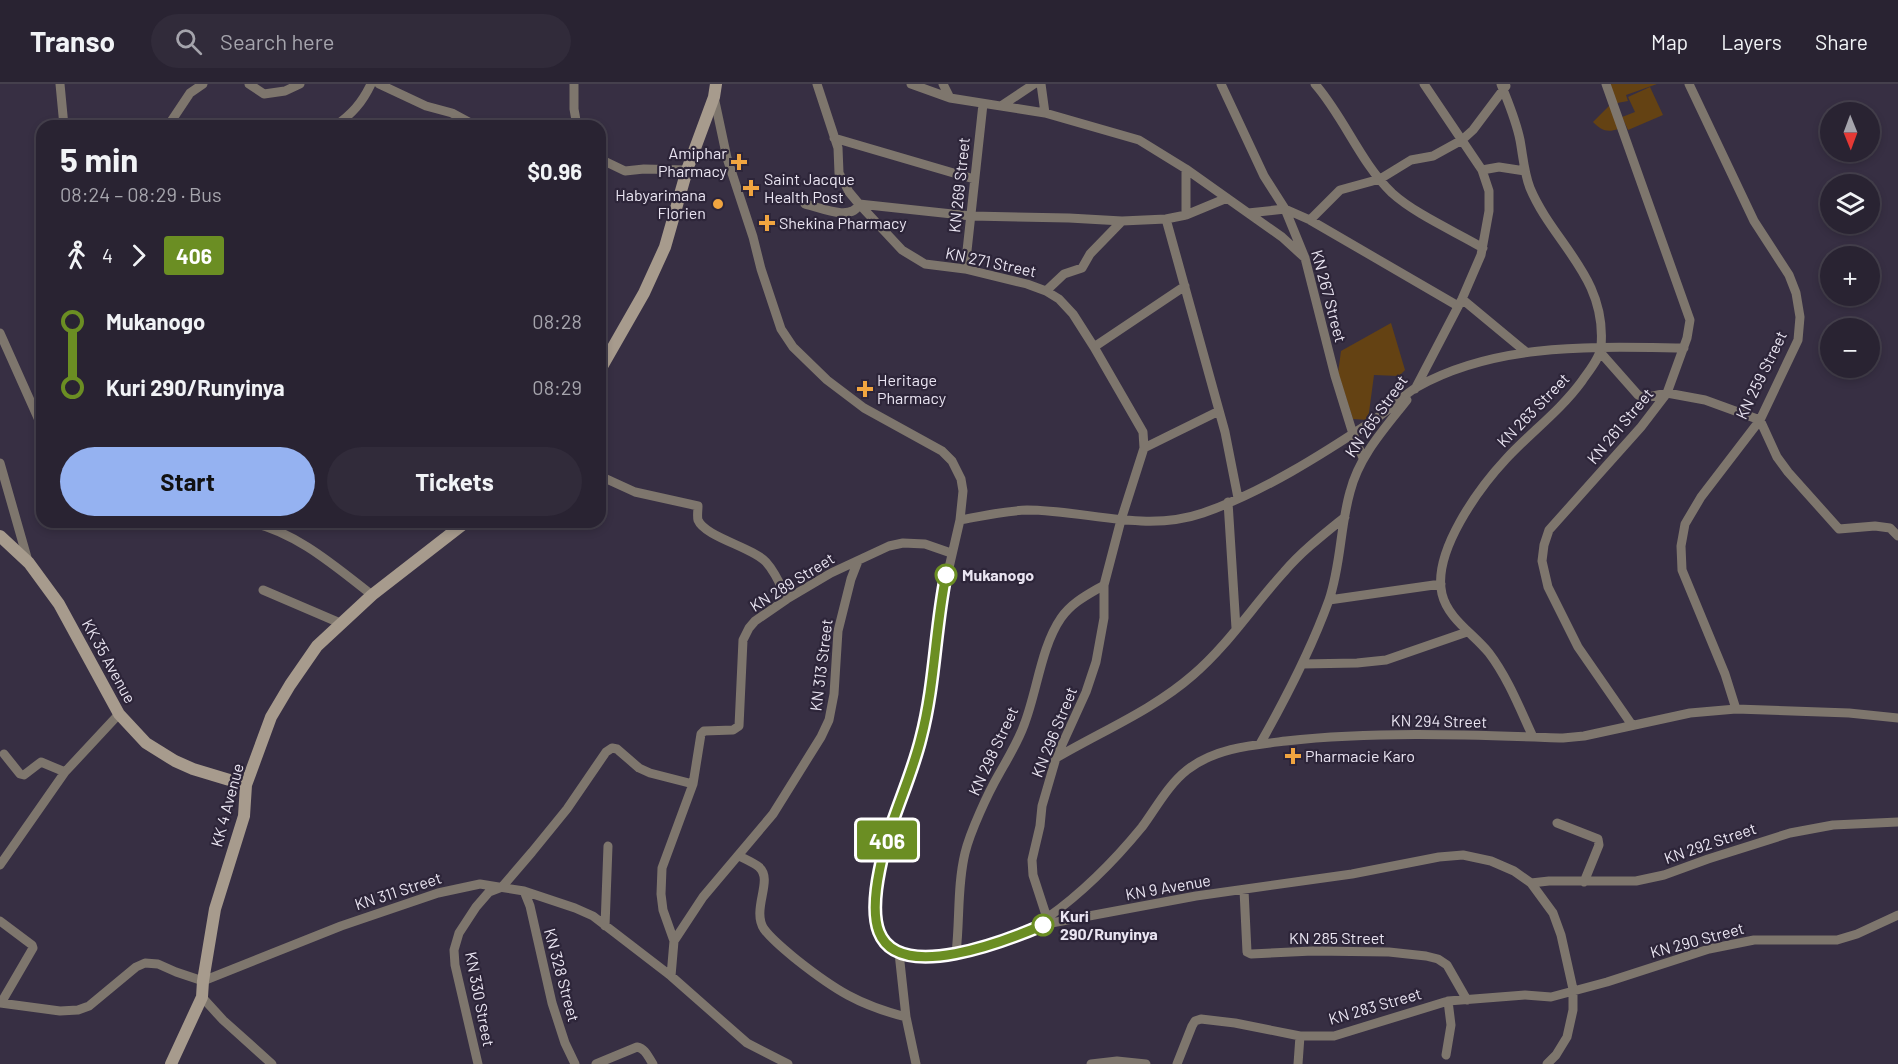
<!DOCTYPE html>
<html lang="en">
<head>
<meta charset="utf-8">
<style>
  body { margin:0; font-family:Barlow,sans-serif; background:#312b3a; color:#f1f3f6; height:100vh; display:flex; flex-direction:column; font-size:22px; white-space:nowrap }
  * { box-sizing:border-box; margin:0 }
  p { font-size:20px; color:#a5a4ac }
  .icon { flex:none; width:33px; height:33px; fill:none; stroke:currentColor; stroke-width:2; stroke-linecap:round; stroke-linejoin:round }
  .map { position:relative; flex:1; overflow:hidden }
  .panel { position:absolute; left:36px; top:36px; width:570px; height:408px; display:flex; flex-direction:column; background:#292332; border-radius:18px; box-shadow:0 3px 9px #0003,0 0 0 2px #45404d }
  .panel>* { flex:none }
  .badge { padding:0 12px; border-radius:4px; font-size:21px; line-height:39px }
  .needle { width:39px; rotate:179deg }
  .fabs { position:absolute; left:1820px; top:18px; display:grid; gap:12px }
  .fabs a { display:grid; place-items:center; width:60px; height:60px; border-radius:50%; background:#292332; box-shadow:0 3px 9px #0003,0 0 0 2px #45404d; font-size:30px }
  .map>.badge { position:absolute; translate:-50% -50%; box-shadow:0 0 0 3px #fff }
  .legs { display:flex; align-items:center; gap:9px; height:66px; padding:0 24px; font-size:20px }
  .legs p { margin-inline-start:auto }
  .head { display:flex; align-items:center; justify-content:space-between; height:102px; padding:0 24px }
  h1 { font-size:33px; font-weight:700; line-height:45px }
  .primary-button { display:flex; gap:12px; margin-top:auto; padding:12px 24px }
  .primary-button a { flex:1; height:69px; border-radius:36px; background:#95b2f1; color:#111; font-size:24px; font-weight:700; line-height:69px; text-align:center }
  .primary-button a+a { background:#312b3a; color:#f1f3f6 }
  ul { padding:0 24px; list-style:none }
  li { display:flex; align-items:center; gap:21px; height:66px; font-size:22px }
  li i { display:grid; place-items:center; width:9px; height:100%; margin:0 8px; background:currentColor }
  li i::after { content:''; width:15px; height:15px; margin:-8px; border:4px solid; border-radius:50%; background:#292332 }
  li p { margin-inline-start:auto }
  li:first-child i { background:linear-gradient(#0000 50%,currentColor 0) }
  li:last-child i { background:linear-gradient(currentColor 50%,#0000 0) }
  header { display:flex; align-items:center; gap:36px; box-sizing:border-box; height:84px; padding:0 30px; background:#292332; border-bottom:2px solid #45404d }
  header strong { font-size:28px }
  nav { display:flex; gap:33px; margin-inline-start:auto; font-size:21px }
  .search { width:420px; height:54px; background:#312b3a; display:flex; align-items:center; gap:15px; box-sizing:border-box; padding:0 21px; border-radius:33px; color:#a5a4ac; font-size:22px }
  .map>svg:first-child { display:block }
  .green { fill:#644213 }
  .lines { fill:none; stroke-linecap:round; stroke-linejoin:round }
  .street { stroke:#7e766d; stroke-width:9 }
  .secondary { stroke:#a79b8d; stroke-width:12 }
  .line-1-casing { stroke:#fff; stroke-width:14 }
  .line-1 { stroke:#6b8e23; stroke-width:9 }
  .poi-dot { fill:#f1a540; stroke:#2d2539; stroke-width:2 }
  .stop-1-dot { fill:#fff; stroke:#6b8e23; stroke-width:3 }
  .labels { text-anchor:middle; stroke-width:4.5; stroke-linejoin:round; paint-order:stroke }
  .poi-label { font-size:16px; fill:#eae5f2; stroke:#2d2539; text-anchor:start }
  .street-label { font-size:16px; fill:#eae5f2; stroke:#2d2539 }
  .stop-label { font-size:16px; font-weight:bold; fill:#eae5f2; stroke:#2d2539; text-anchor:start }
</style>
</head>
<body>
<header>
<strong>Transo</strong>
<div class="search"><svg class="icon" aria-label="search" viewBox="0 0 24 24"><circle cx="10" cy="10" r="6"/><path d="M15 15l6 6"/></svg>Search here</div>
<nav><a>Map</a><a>Layers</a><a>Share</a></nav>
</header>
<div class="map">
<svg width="1898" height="980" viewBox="0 0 1898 980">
  <rect width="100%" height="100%" fill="#372f43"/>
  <!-- green -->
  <path class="green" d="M1609,0h48l-31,11 2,6 -11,2z
    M1650,3l13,28 -35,15 -6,-13 13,-5 -7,-15z
    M1610,21l8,24c-11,4 -17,1 -25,-7z
    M1391,239l14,47 -6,6 -25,-1 -6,45 -15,-1 -15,-46 3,-22z"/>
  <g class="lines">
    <!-- street -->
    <path class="street" d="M60,0l4,42
      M249,0l15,10 21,-3 15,-7
      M379,0l47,22 26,7 24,13
      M574,0v25l3,17
      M817,0l21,64 1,25 10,19 10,12 43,46 23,14 40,5 62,15 19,7 13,8 14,15 21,33 49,85 1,16 -23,72 -17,65v33l-8,44 -10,30 -30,66 -14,48 -2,20 -8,34 1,15 14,43 -1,6
      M911,0l39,14 95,15 94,27 47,29 96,68 23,21
      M943,0l7,14
      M1041,0l4,29
      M1221,0l43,92 21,33 20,49 30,118 18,58 10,24
      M1315,0c29,33 45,78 77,109 23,21 64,39 91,55
      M1501,0c7,18 15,36 19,56 3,16 4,33 10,48 23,55 77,89 71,158 0,11 -13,26 -19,35 -22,30 -51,51 -76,78 -27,29 -74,93 -64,135 6,25 32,40 47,59 19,25 31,56 44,84
      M1606,0l84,236 -3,18 -20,55 -26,34 -92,103 -5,15 -2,16 6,26 30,60 54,78
      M1689,0l65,137 35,54 7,18 4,24 -2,23 -38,80 -59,77 -16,27 -4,22 1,24 43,104 11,35
      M714,13l13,61 26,79 8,32 20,60 12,18 34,33 37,28 78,43 10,10 9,18 2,12 -3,29 -15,65 -24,153 -36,109 -9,45v27l7,20 16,14 10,3 47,-3 46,-12 44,-17 150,-28 156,-22 87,-17 24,-2 28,6 23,10 17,12 22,30 8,22 12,54v21l-6,27 -11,18 -9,9
      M1001,22l33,-22
      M168,42l22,-33 13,-9
      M335,42c17,-12 27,-23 36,-42
      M834,54l140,41
      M600,75l25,12 19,-2 43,1
      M1482,86l17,-3 26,4
      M805,120c14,3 47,18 54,0l112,12 98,2 53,3 44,-2 20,-4 41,-17
      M1248,129l37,-4 25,11 148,86
      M1186,131v-46
      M1166,135l59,213 13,66
      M1310,136l30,-30 40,-11 31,-19 22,-4 29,-16 11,-10 33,-44
      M965,185l18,-165
      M1046,207l18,-17 18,-6 8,-14 32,-33
      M1462,215l64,53
      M0,249l42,94
      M1094,263l91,-61
      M1600,268l38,43 6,3 23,-5 38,7 55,20 17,37 11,15 51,57 36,-3 15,2 8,8
      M1415,305l47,-90 19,-44 8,-44v-20l-7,-21 -58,-86
      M1144,364l75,-37
      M0,379l28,98
      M600,392l35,16 63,14c0,4 -1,10 0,14 7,17 54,27 68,42 10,11 15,24 21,37
      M1228,418l8,126
      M960,436c22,-4 44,-9 67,-10 59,0 118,23 176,3 60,-21 118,-58 171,-93 15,-10 28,-24 43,-33 80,-45 178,-40 267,-39
      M249,438c46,9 87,45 123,73
      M263,506l77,33
      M1329,516l112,-16
      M1302,580l55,-1 29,-3 81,-28
      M1260,660c26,-46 51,-94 69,-144 12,-35 11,-73 21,-108 9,-36 35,-64 57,-92
      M4,670l16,20 4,1 17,-13 24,10 54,-58
      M1056,674c46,-27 97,-48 137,-83 35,-30 60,-69 91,-103 18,-21 40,-38 61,-55
      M1557,739l41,16 1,6 -15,37
      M739,772c6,3 15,7 20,11 15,13 -8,42 5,62 8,11 22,22 33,31 38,30 62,45 109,57
      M0,781l65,-93
      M1531,799l18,-2h87l28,-6 44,-16 82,-26 43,-8 65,-3
      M1244,806l3,62 4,2 62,-3 76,1 37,4 12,3 9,6 20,35
      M524,807l6,15 22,97 13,40 10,21
      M1047,834c35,-25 68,-58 95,-91 14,-19 26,-42 45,-57 28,-22 66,-25 99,-29 92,-10 185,-6 277,-3l21,-2 106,-23 46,-4 113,4 49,5
      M0,837l32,24 1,3 -32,55
      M605,842l3,-80
      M674,857l-11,-31 -2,-16 1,-26 31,-84 8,-50 3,-3 29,-1 6,-4 4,-86 6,-12 6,-7 32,-22 44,-26 58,-27 14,-3 22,1 26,9
      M899,869l7,64 10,47
      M956,869c4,-33 1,-67 9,-100 5,-21 23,-60 34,-79 9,-16 19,-32 25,-49 13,-33 17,-78 37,-107 11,-16 28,-24 43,-33
      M671,892l3,-35 29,-44 70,-83 48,-77 8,-17 5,-26 4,-63 13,-52 7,-18
      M202,913l21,23 49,44
      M0,919l60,8 18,-1 11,-4 47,-39 9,-4 13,1 18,8 27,9 138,-55 97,-33 42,-9 44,7 51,17 18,8 78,60 76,67 41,21
      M1446,971l5,-30 -3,-24
      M478,980l-23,-99 -1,-15 5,-17 17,-26 13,-15 13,-5 30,-35 35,-43 39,-57 6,-4 5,1 22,19 11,5 43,11
      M596,980l41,-17c9,2 11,10 16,17
      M1091,980l26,-3 29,3
      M1177,980l15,-38 3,-5 6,-2 34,4 65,13h34l114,-35 77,-6 26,2 56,-15 102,-33 45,-9h83l20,-6 41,-19
      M1298,980l2,-28"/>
    <!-- secondary -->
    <path class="secondary" d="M600,286l44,-77 21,-46 22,-77 27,-73 2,-13
      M0,452l29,27 30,41 60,110 27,29 29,18 18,8 53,16
      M171,980l31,-67 1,-16 12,-72 29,-93 2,-31 25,-68 19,-32 27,-39 55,-51 94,-73"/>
  </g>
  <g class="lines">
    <!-- line-1 casing -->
    <g class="line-1-casing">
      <path id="line-1" d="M946,491c-11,54 -11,110 -25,163 -9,37 -26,72 -36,108 -6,24 -15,63 -6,86 20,52 129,8 164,-7"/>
    </g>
    <!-- line-1 -->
    <use href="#line-1" class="line-1"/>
  </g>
  <!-- markers -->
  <g class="poi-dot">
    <path d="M736 69h6v6h6v6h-6v6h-6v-6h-6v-6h6z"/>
    <path d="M748 95h6v6h6v6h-6v6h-6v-6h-6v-6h6z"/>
    <circle cx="718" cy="120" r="6"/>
    <path d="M764 130h6v6h6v6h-6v6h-6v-6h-6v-6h6z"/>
    <path d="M862 296h6v6h6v6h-6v6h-6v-6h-6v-6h6z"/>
    <path d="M1290 663h6v6h6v6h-6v6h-6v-6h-6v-6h6z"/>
  </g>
  <g class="stop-1-dot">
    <circle cx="946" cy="491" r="10"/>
    <circle cx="1043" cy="841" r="10"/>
  </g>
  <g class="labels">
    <!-- poi labels -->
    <g class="poi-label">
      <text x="727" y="75" text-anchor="end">Amiphar<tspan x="727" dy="18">Pharmacy</tspan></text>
      <text x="764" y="101">Saint Jacque<tspan x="764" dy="18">Health Post</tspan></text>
      <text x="706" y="117" text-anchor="end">Habyarimana<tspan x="706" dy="18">Florien</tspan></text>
      <text x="779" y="145">Shekina Pharmacy</text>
      <text x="877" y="302">Heritage<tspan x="877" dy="18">Pharmacy</tspan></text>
      <text x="1305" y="678">Pharmacie Karo</text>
    </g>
    <!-- street labels -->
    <g class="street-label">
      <text transform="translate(959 101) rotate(-84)" y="6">KN 269 Street</text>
      <text transform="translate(991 178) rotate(12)" y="6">KN 271 Street</text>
      <text transform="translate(1329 212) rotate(75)" y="6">KN 267 Street</text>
      <text transform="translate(1761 291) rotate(-64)" y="6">KN 259 Street</text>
      <text transform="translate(1533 326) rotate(-46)" y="6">KN 263 Street</text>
      <text transform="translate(1376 332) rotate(-55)" y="6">KN 265 Street</text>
      <text transform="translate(1620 342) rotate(-50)" y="6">KN 261 Street</text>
      <text transform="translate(792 498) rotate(-32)" y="6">KN 289 Street</text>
      <text transform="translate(109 577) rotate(61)" y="6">KK 35 Avenue</text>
      <text transform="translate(821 581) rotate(-83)" y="6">KN 313 Street</text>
      <text transform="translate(1439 637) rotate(1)" y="6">KN 294 Street</text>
      <text transform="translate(1054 648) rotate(-68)" y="6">KN 296 Street</text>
      <text transform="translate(993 667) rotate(-65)" y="6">KN 298 Street</text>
      <text transform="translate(227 721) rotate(-75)" y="6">KK 4 Avenue</text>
      <text transform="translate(1710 759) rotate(-19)" y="6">KN 292 Street</text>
      <text transform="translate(1168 803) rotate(-10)" y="6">KN 9 Avenue</text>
      <text transform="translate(398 807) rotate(-18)" y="6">KN 311 Street</text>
      <text x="1337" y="860">KN 285 Street</text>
      <text transform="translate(1697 856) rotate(-15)" y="6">KN 290 Street</text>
      <text transform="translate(562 891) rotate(75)" y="6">KN 328 Street</text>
      <text transform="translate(480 915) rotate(79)" y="6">KN 330 Street</text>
      <text transform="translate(1375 922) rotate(-16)" y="6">KN 283 Street</text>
    </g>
    <!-- stop labels -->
    <g class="stop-label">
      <text x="962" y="497">Mukanogo</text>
      <text x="1060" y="838">Kuri<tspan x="1060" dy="18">290/Runyinya</tspan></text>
    </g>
  </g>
</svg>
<div class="fabs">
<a><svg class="needle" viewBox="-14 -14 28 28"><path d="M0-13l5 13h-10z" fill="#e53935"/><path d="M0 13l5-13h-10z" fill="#a5a4ac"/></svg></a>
<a><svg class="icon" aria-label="layers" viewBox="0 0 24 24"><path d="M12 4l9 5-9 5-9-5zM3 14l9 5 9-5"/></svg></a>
<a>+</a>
<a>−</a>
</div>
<b class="badge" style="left:887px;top:756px;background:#6b8e23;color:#fff">406</b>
<section class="panel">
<div class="head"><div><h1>5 min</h1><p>08:24 – 08:29 · Bus</p></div><b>$0.96</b></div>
<div class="legs"><svg class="icon" aria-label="walk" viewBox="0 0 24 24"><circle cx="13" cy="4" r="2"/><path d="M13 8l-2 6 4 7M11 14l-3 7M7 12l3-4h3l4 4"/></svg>4<svg class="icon" aria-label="forward" viewBox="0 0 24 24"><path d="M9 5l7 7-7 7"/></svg><b class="badge" style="background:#6b8e23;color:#fff">406</b></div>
<ul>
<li><i style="color:#6b8e23"></i><b>Mukanogo</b><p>08:28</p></li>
<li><i style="color:#6b8e23"></i><b>Kuri 290/Runyinya</b><p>08:29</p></li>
</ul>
<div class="primary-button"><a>Start</a><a>Tickets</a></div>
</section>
</div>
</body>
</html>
